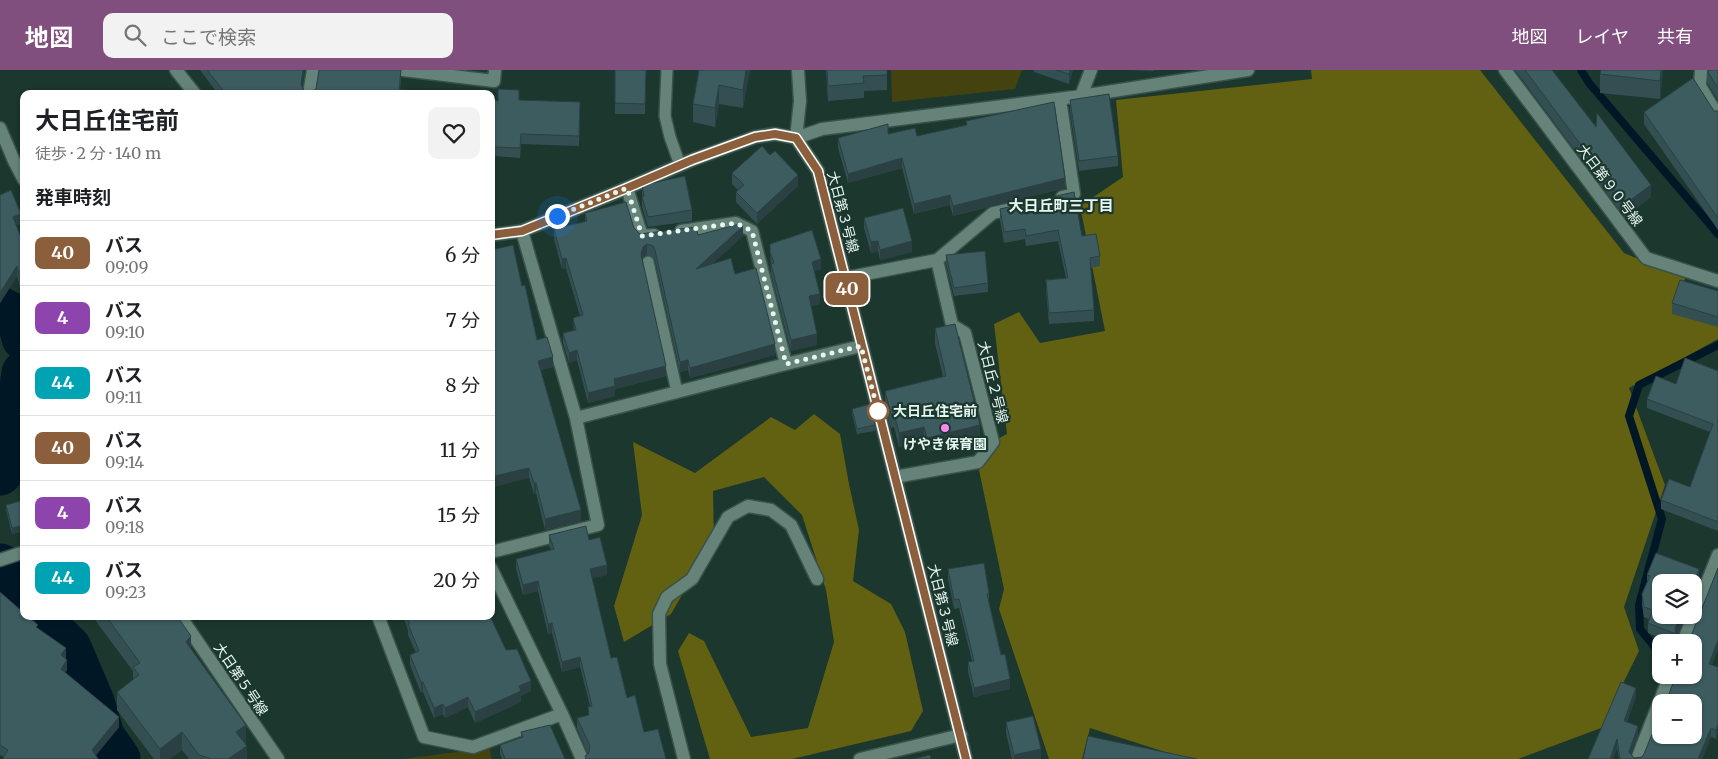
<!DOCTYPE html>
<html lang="ja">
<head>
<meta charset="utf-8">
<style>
  body { margin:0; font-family:Merriweather,"Noto Sans JP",serif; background:#f2f2f2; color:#202124; height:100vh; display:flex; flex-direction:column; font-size:19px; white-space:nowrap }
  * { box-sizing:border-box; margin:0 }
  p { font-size:16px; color:#757577 }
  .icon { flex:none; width:28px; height:28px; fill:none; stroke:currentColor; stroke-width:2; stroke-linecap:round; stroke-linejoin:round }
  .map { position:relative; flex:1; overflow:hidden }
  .sheet { position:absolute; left:20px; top:20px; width:475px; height:530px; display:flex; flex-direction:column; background:#fff; border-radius:10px; box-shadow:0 1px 4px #0004 }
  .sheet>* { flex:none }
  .badge { padding:0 10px; border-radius:8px; font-size:18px; line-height:32px }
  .tools { position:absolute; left:1652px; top:504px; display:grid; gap:10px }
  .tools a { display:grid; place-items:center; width:50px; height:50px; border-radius:10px; background:#fff; box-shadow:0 1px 4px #0004; font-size:25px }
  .you { position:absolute; width:25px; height:25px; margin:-12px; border:4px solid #fff; border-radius:50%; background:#1a73e8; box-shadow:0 0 0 8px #1a73e833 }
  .map>.badge { position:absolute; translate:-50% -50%; box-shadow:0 0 0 2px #fff }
  h2 { padding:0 15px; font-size:19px; line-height:45px }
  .round { display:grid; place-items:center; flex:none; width:52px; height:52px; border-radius:10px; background:#f2f2f2 }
  .head { display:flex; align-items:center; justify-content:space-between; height:85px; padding:0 15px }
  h1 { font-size:24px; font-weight:700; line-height:38px }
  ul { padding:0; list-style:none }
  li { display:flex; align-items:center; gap:15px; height:65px; padding:0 15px; border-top:1px solid #e0e0e0 }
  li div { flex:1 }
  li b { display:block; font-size:19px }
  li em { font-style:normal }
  li .badge { min-width:55px; font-weight:700; text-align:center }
  header { display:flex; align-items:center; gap:30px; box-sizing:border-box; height:70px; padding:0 25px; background:#814f7e; color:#fff }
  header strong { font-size:24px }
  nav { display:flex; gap:28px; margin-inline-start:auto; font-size:18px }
  .search { width:350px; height:45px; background:#f2f2f2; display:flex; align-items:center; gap:12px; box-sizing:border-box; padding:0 18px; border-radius:10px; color:#757577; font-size:19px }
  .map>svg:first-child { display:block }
  .green { fill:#44430f }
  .forest { fill:#626011 }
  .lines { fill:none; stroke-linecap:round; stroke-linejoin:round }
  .stream { stroke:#001726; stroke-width:8 }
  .river { stroke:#001726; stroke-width:45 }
  .lane-casing { stroke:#39524a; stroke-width:14 }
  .street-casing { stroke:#39524a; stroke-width:15 }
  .secondary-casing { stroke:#39524a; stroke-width:15 }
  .lane { stroke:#658378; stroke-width:11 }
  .street { stroke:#658378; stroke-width:12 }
  .secondary { stroke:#658378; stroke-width:12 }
  .wall { fill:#344f52 }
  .shaded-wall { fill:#2a4042 }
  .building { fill:#3c5c5f; stroke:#2a4042 }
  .line-casing { stroke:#fff; stroke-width:11 }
  .line { stroke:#8b5e3c; stroke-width:8 }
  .walk { stroke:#e6f6f0; stroke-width:5; stroke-dasharray:0 9 }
  .stop-dot { fill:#fff; stroke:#8b5e3c; stroke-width:2.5 }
  .poi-dot { fill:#f788eb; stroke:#1b372e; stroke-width:2 }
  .labels { text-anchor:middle; stroke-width:4.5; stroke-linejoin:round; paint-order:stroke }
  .street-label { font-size:14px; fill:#e6f6f0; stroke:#1b372e }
  .stop-label { font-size:14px; font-weight:bold; fill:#e6f6f0; stroke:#1b372e; text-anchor:start }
  .poi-label { font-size:14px; font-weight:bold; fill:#e6f6f0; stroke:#1b372e }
  .neighbourhood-label { font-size:15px; font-weight:bold; fill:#e6f6f0; stroke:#1b372e }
</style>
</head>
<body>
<header>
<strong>地図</strong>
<div class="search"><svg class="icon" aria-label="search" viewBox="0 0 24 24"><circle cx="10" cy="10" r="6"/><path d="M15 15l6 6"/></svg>ここで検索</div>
<nav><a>地図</a><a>レイヤ</a><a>共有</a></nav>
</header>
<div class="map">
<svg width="1718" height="689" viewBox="0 0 1718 689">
  <rect width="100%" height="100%" fill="#1b372e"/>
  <!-- green -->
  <path class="green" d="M891,0h131l-7,19 -123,13z
    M489,678l3,11h-90z"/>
  <!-- forest -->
  <path class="forest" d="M1311,0h169l144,183 61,25 -7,30 40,12v19l-89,49 36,97 -41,122 15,44 -38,77 -83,31h-331l-97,-31 -8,31h-33l-50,-150 5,-20 -29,-138 32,-17 -13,-110 25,-12 21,31 65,-12 -25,-125 43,-29 -7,-77 196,-21z
    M814,344l26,20 9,50 10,46 -6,51 38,23 14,28 18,79 -12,20 -119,28h-82l-32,-108 11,-18 15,8 47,96 57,-9 26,-86 -8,-52 -24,-75 -38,-38 -51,14 1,49 -43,74 -47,28 -10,-36 28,-91 -9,-73 62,31 76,-56 24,13z"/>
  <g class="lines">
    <!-- stream -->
    <path class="stream" d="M1581,0l8,13 129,151
      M1661,582l-3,-1 -18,-22 -1,-24 23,-86 -33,-103 10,-31 79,-40"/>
    <!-- river -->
    <path class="river" d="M0,239c17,7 20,12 24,29
      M0,403l16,-43 8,-57
      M0,496l8,22 16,16
      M36,546l33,32 23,54 10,34 16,23"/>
    <!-- lane casing -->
    <g class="lane-casing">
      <path id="lane" d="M667,0l-2,46 5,21 10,28
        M648,192l29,130"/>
    </g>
    <!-- street casing -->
    <g class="street-casing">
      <path id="street" d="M403,0l91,11 1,-11
        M798,0l2,31 -4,37 26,-9 259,-33 167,-26
        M1505,0l141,188 72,23
        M1701,0l-1,16 18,30
        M309,24l4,-24
        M1081,26l10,-26
        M1060,29l14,95 -12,3
        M627,118l15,48 12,-1
        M681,161l55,-8 16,8 34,133
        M845,208l92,-18 56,-47 22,-5
        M576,348l210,-54 75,-18
        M895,407l83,-15 15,-20 -28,-109 -13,-8 -15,-65
        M491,482l107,-27 -22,-107 -54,-187
        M0,490l24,-8
        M491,498l71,146 20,45
        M180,546l98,143
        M378,546l46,121 49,10 89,-33
        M1683,572l35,-87
        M684,689l-24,-95 -1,-50 8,-17 25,-18 36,-62 20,-11 23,4 20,15 26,54
        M860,689l101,-24
        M1637,689l33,-84"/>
    </g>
    <!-- secondary casing -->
    <g class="secondary-casing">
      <path id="secondary" d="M176,0l19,24
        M0,58l14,33 10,19
        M491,165l31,-4 105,-43 65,-28 63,-23 20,-3 21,4 22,33 148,588"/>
    </g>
    <!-- lane -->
    <use href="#lane" class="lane"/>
    <!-- street -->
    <use href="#street" class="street"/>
    <!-- secondary -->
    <use href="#secondary" class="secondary"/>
  </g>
  <!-- wall -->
  <path class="wall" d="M200,0h104l-2,16 2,5 7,1 90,-14 -1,12 36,4h-218z
    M615,0h31l-1,44h-30z
    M699,0h51l-7,38 -24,-4 -4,23 -22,-5v-18z
    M826,0h61v20l-23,1v7l-36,3z
    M1034,0h39l-4,14 -35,-12z
    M1130,0h24v1z
    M1515,0h37l99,127 -26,20z
    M1663,0l-3,29 -60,-6v-19z
    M1708,0h10v30l-10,-16z
    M491,30l7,1 21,-1 61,2 -1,44 -58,-2 -1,14 -27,-2z
    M1070,30l48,56v10l-39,5 -9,-60z
    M1714,41h4v119l-74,-106v-12z
    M966,51l99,67 -112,28 -3,-11 -36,9 -12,-46 -54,15 -10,-35v-10l50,-4 29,2 49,-11z
    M770,85l28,31 -41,38 -21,-22v-10l2,-2 -6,-6v-11z
    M642,115l50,25v11l-44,6 -6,-20z
    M0,125l21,29 -5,2 8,19v58l-7,-27 -17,27z
    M1000,139l82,27 18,20v10l-10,2 4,42v11l-45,3 -3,-34v-10l20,-2 -8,-37 -32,5 -1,-7 -21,4 -4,-23z
    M585,143l49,15 6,6 103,2 -30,27 22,11 40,81 -85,23 -2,-8 -8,2 -25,-112 -2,-3 -6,-2 -4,2 -1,2 24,117 -51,13v7l-27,7 -11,-43 -8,3 -6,-20v-10l11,-3 -1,-12 7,-2 -14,-48 -4,1 -8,-30v-10l31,-7z
    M864,148l48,34 -32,8 -2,-9 -7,2 -7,-25z
    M770,174l51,25 -7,2 6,33 -9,2 6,39 -26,6 -20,-77z
    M946,185l42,28v9l-34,4 -8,-33z
    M522,216l15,54 16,27 -12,3 40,151 -36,9 -9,-37 -2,1 -5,-16z
    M1718,221v36l-46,-13v-11z
    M935,258l45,111 -53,13 -3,-11 -25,6 -5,-20 -3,1 -6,-22v-15l58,-14 -8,-34z
    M1718,301v160l-57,-22v-9l29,-13 20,-55 -63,-24v-9l29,-15z
    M852,339l23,16v6l-18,3 -5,-20z
    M24,430v31l-12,3 -6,-24v-5z
    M549,465l40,5 18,35 -15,3 19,80 16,40 17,34 22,27h-81v-3l3,-2 -11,-26v-10l11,-3v-8l2,-1 -10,-39 -18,5 -10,-39 -4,1 -10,-43 -15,4 -7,-26v-10l35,-9 -2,-4z
    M1718,498v81l-6,16 6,2v66l-2,6 -5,-2 -9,22h-83l-2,-11 -4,11h-25l33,-77 15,6v9l-9,25 11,4v9l-7,19 3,4 8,-1 2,-3 17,-42v23h33v-33h-28l10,-27h18v-33h-8v-2l5,-4z
    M948,499l41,24v10l21,86 -36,8 -6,-25v-10l4,-1 -13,-53 -5,1 -6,-30z
    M1647,505l52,5 -23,59v3h-6l-22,-9v-10l1,-4 -5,-2 -2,-12v-11l5,-12z
    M0,522l38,37 28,29 1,12 -2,3 54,54 -23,28 2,4h-95l1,-2 -4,-2z
    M92,546h85l14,33 55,93 -1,1 2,16h-58l-7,-9 -12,9h-16l-37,-49v-18l16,-12v-9z
    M403,546h87l16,34 25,41 -10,5v6l-46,21 -7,-16 -23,11 -2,-4 -9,4 -11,-26 -2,1 -11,-28v-10l6,-2 -8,-18v-5z
    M1006,652l35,37h-29l-6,-26z
    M521,662l44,27h-63l-2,-5v-9l21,-7z"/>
  <!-- shaded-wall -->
  <path class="shaded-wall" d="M303,0h1v4l-3,19v-9z
    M746,0h4l-7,38v-18z
    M1070,0h3l-4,14v-10z
    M1661,0h2l-3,29v-18z
    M719,15v19l-4,23v-19z
    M493,77v9l-2,13v-10z
    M902,88v10l-54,15v-9z
    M798,105v11l-41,38v-11z
    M1065,108v10l-112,28v-10z
    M1651,115v12l-26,20v-13z
    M950,125v10l-36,9v-10z
    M21,144v10l-8,3v-10z
    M743,156v10l-47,43v-10z
    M878,171v10l-7,2v-11z
    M912,171v11l-32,8v-10z
    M647,174v11l-4,2 -2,7v-10l2,-7z
    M566,188v10l-4,1v-10z
    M821,189v10l-9,3v-10z
    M17,196v10l-17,27v-10z
    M820,224v10l-11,3v-11z
    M817,264v11l-26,6v-11z
    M775,274v11l-85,23v-10z
    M577,280v10l-8,3v-10z
    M553,287v10l-15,4v-10z
    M688,290v10l-8,2v-10z
    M666,296v10l-51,13v7l-27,7v-10l26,-14z
    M980,355v14l-53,13v-14z
    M924,357v14l-25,6v-14z
    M529,398v10l-38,10v-11z
    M534,413h2v10l-2,1z
    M581,440v11l-36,9v-11z
    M24,455v6l-12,3v-6z
    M607,495v10l-17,4v-10z
    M1699,499v11l-5,14v-11z
    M538,511v10l-15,4v-10z
    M1681,545h4l-9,24 -1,-11z
    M552,553v10l-4,1v-10z
    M191,566v17l-5,-11z
    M1718,570v9l-9,24v-9z
    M66,578v10l-5,-3z
    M580,587v10l-18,5v-10z
    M67,590v10l-6,9v-10z
    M1010,609v10l-36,8v-9z
    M531,611v10l-10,5v6l-46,21v-11l44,-26z
    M421,612h2v10l-2,1z
    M1636,618v9l-12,32v-8z
    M468,627v10l-23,11v-10z
    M443,634v10l-9,4v-10z
    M119,647v10l-26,32 -1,-9z
    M1718,654v9l-2,6v-9z
    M246,655v17l-10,7v-17z
    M1638,656v9l-8,24 -1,-7z
    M1711,658v9l-9,22h-4z
    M182,662v18l-12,9h-10v-10z
    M1617,669v9l-4,11h-3z
    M247,676v13h-19z
    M1041,679v10h-27v-4z"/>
  <!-- building -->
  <path class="building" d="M207,0h96l-2,14 3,7 7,1 5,-3 3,-19h82l-2,19 37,5h-210z
    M615,0h31l-1,34 -30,-1z
    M699,0h47l-3,20 -24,-5 -4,23 -22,-4z
    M827,0h60v5l-24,1 1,7 -36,3z
    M1056,0h14l-1,4z
    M1525,0h27l44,57 1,-14 54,72 -26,19z
    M1601,0h60l-1,11 -60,-7z
    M1708,0h10v18l-10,-16z
    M1693,8l21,33h4v107l-74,-106z
    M498,19l21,1v10l61,2 -1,34 -58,-2 -1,14 -27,-1 -2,12v-59l7,1z
    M1109,24l9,62 -39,5 -9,-61z
    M1054,32l11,76 -112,28 -3,-11 -36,9 -12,-46 -54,16 -10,-36 50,-14v10l27,-6 2,8 50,-11 -1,-4z
    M762,76l8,9 5,-4 23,24 -41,38 -21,-21 8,-7 -12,-12z
    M685,106l7,34 -44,7 -6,-20 2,-1 -2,-11z
    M11,120l10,24 -8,3 11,28v10l-4,6 4,-1v33l-7,-27 -17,27v-98z
    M1074,122l8,44 14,-2 4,22 -10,2 4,52 -45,3 -3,-33 22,-2 -10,-48 -32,6 -1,-7 -21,3 -4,-23z
    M626,132l8,26 6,6 56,-7 2,8 42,-11 3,2 -47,43 35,-11 4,16 21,-6 19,76 -85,24 -2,-8 -8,2 -25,-112 -2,-4 -6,-2 -4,3 -2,7 25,112 -52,13 1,7 -27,7 -11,-43 -8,3 -6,-20 13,-3 -3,-12 10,-3 -17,-57 -4,1 -8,-30 33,-8 -2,-8z
    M903,138l9,33 -32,9 -2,-9 -7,1 -7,-24z
    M812,160l9,29 -9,3 8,32 -11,2 8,38 -26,6 -20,-76 3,-1 -4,-11v-8z
    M513,175l9,41 3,-1 12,55 10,-3 6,20 -15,4 43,149 -36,9 -9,-36h-2l-5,-15 -38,9v-227z
    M985,181l3,32 -34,5 -8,-33z
    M1680,210l38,11v26l-46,-14z
    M955,254l25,101 -53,13 -3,-11 -25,6 -5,-20 -3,1 -6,-23 61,-15 -11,-48z
    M1685,288l33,13v151l-57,-22 8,-21 21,8 23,-63 -66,-25 9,-23 20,8z
    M870,334l5,21 -18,4 -5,-20z
    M24,430v25l-12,3 -6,-23z
    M586,456l3,14 11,-3 7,28 -17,4 21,89 6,-1 10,41 8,-3 9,37 14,-3 8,30h-80l-1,-3 4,-3 1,-7 -13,-28 12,-3 -1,-8 4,-1 -12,-49 -18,5 -10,-39 -4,1 -10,-43 -15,4 -7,-26 38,-10 -5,-14z
    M1656,483l43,16 -5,14 -33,-1v33h20l-6,13 1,6 -28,-11 5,-13 -9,-3 -2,-13 8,-18 -3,-1z
    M984,493l5,30 -2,1 14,61 4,-1 5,25 -36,9 -6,-26 6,-1 -15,-62 -5,1 -6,-31z
    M1718,498v72l-9,24 9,3v57l-2,6 -5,-2 -13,31h-78l-3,-20 -7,20h-22l33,-77 15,6 -12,33 14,5 -9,26 5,6 8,-1 2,-3 17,-42v23h33v-33h-28l10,-27h18v-33h-7v-1l-1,-1 5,-4z
    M0,522l24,21v3h4l10,9 -2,2 30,21 -5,7 6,5 -6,9 58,48 -27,33 6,9h-94l-1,-1 5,-8 -8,-5z
    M106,546h71l14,20 -5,6 60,83 -10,7 11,14 -19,13h-16l-13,-4 -17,-23 -22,17 -43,-57 22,-17 -6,-8 7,-4z
    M407,546h83l16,34 11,-1 14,32 -12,5 2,5 -46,21 -7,-15 -23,11 -2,-4 -9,4 -11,-26h-2l-11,-27 9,-4 -11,-27h2z
    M1033,646l8,33 -27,6 -8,-33z
    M550,655l15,34h-60l-5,-14 23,-8 -2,-5z
    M1088,666l109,23h-114z
    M930,685l1,4h-18z"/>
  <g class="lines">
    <!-- line casing -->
    <g class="line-casing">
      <path id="line" d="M491,165l31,-4 105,-43 65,-28 63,-23 20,-3 21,4 22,33 148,588"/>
    </g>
    <!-- line -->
    <use href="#line" class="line"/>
    <!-- walk -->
    <path class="walk" d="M557,146l70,-28 15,48 94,-13 16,8 34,133 75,-18 17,65"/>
  </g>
  <!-- markers -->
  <circle class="stop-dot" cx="878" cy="341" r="10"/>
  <circle class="poi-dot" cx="945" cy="358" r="5"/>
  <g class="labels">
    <!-- street labels -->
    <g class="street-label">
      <text transform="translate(1610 115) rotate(53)" y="5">大日第９０号線</text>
      <text transform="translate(843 142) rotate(75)" y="5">大日第３号線</text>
      <text transform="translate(993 312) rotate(76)" y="5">大日丘２号線</text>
      <text transform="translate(943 535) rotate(76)" y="5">大日第３号線</text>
      <text transform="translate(241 609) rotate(56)" y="5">大日第５号線</text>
    </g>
    <!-- stop labels -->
    <g class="stop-label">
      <text x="893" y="346">大日丘住宅前</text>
    </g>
    <!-- poi labels -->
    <g class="poi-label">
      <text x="945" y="379">けやき保育園</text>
    </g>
    <!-- neighbourhood labels -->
    <g class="neighbourhood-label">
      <text x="1061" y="141">大日丘町三丁目</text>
    </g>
  </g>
</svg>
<div class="tools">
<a><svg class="icon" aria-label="layers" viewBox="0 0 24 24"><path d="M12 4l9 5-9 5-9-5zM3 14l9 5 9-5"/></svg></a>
<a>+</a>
<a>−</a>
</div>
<div class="you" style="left:557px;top:146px"></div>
<b class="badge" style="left:847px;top:219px;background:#8b5e3c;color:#fff">40</b>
<section class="sheet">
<div class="head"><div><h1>大日丘住宅前</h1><p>徒歩 · 2 分 · 140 m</p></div><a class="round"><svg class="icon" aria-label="heart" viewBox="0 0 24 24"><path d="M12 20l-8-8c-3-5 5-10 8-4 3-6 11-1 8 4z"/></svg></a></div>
<h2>発車時刻</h2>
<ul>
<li><span class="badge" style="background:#8b5e3c;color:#fff">40</span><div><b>バス</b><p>09:09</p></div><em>6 分</em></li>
<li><span class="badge" style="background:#8e44ad;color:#fff">4</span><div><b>バス</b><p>09:10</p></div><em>7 分</em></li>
<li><span class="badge" style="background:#00a3b4;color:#fff">44</span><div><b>バス</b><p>09:11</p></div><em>8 分</em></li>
<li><span class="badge" style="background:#8b5e3c;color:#fff">40</span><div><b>バス</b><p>09:14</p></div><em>11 分</em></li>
<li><span class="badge" style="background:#8e44ad;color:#fff">4</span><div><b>バス</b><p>09:18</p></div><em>15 分</em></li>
<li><span class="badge" style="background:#00a3b4;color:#fff">44</span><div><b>バス</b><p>09:23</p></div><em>20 分</em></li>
</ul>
</section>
</div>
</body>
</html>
